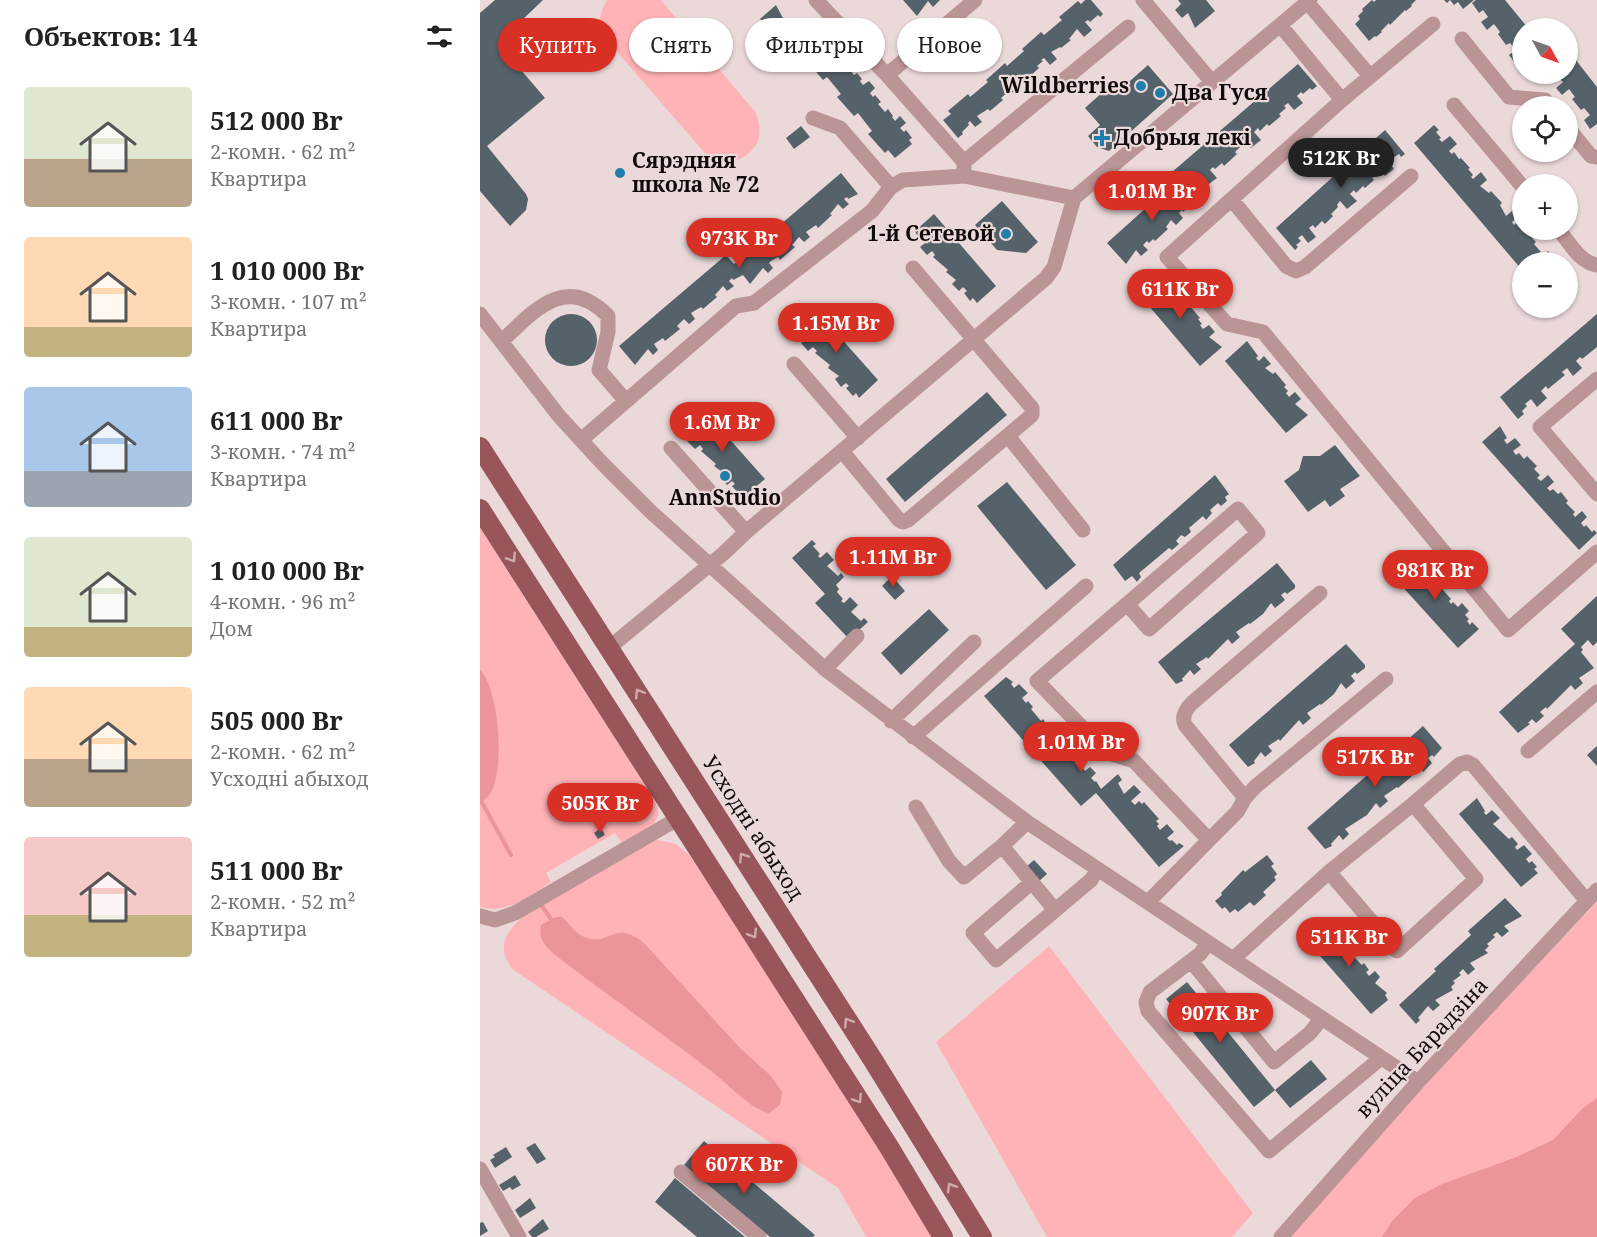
<!DOCTYPE html>
<html lang="ru">
<meta charset="utf-8">
<style>
:root{--surface:#fff;--page:#f6f6f6;--text:#222;--muted:#767676;--accent:#d93025}
body{margin:0;font-family:"Noto Serif",serif;background:var(--page);color:var(--text);height:100vh;display:flex;flex-direction:column;font-size:22px;white-space:nowrap}
*{box-sizing:border-box;margin:0}
p{font-size:20px;color:var(--muted)}
.icon{flex:none;width:33px;height:33px;fill:none;stroke:currentColor;stroke-width:2;stroke-linecap:round;stroke-linejoin:round}
.map{position:relative;flex:1;overflow:hidden}
.drawer{display:flex;flex-direction:column;background:var(--surface);width:480px}
.drawer>*{flex:none}
.hud{position:absolute;left:18px;top:18px;width:570px;height:54px;display:flex;gap:12px}
.needle{width:39px;rotate:130deg}
.controls{position:absolute;left:1032px;top:18px;display:grid;gap:12px}
.controls a{display:grid;place-items:center;width:66px;height:66px;border-radius:50%;background:var(--surface);box-shadow:0 2px 4px #0004;font-size:30px}
.price{position:absolute;translate:-50% -51px;padding:0 14px;border-radius:21px;background:var(--accent);color:#fff;font-size:20px;line-height:39px;filter:drop-shadow(0 2px 3px #0008)}
.price::after{content:'';position:absolute;left:50%;top:36px;width:18px;height:14px;margin-left:-9px;background:inherit;clip-path:polygon(0 0,100% 0,50% 100%)}
.price.on{background:#222;color:#fff}
ul{padding:0;list-style:none}
li{display:flex;align-items:center;gap:18px;height:150px;padding:0 24px}
li span{display:grid;place-items:center;flex:none;width:168px;height:120px;border-radius:6px;color:#555}
li>.icon{margin-inline-start:auto}
span .icon{width:72px;height:72px;fill:#fffc;stroke-width:1}
li b{font-size:26px}
h2{display:flex;justify-content:space-between;align-items:center;height:72px;padding:0 24px;font-size:26px}
.chip{padding:0 21px;border-radius:27px;background:var(--surface);box-shadow:0 2px 4px #0004;font-size:21px;line-height:54px}
.chip.on{background:var(--accent);color:#fff}
main{display:flex;flex:1;min-height:0}
.map>svg:first-child{display:block}
</style>
<main>
<section class="drawer">
<h2>Объектов: 14<svg class="icon" aria-label="filters" viewBox="0 0 24 24"><path d="M4 7h16M4 17h16"/><circle cx="9" cy="7" r="2"/><circle cx="15" cy="17" r="2"/></svg></h2>
<ul>
<li><span style="background:linear-gradient(#dfe7d0 60%,#b9a48a 0)"><svg class="icon" aria-label="home" viewBox="0 0 24 24"><path d="M3 11l9-7 9 7M6 9v11h12V9"/></svg></span><div><b>512 000 Br</b><p>2-комн. · 62 m²</p><p>Квартира</p></div></li>
<li><span style="background:linear-gradient(#ffd9b3 75%,#c2b280 0)"><svg class="icon" aria-label="home" viewBox="0 0 24 24"><path d="M3 11l9-7 9 7M6 9v11h12V9"/></svg></span><div><b>1 010 000 Br</b><p>3-комн. · 107 m²</p><p>Квартира</p></div></li>
<li><span style="background:linear-gradient(#a9c7e8 70%,#9aa5b1 0)"><svg class="icon" aria-label="home" viewBox="0 0 24 24"><path d="M3 11l9-7 9 7M6 9v11h12V9"/></svg></span><div><b>611 000 Br</b><p>3-комн. · 74 m²</p><p>Квартира</p></div></li>
<li><span style="background:linear-gradient(#dfe7d0 75%,#c2b280 0)"><svg class="icon" aria-label="home" viewBox="0 0 24 24"><path d="M3 11l9-7 9 7M6 9v11h12V9"/></svg></span><div><b>1 010 000 Br</b><p>4-комн. · 96 m²</p><p>Дом</p></div></li>
<li><span style="background:linear-gradient(#ffd9b3 60%,#b9a48a 0)"><svg class="icon" aria-label="home" viewBox="0 0 24 24"><path d="M3 11l9-7 9 7M6 9v11h12V9"/></svg></span><div><b>505 000 Br</b><p>2-комн. · 62 m²</p><p>Усходні абыход</p></div></li>
<li><span style="background:linear-gradient(#f6c9c9 65%,#c2b280 0)"><svg class="icon" aria-label="home" viewBox="0 0 24 24"><path d="M3 11l9-7 9 7M6 9v11h12V9"/></svg></span><div><b>511 000 Br</b><p>2-комн. · 52 m²</p><p>Квартира</p></div></li>
</ul>
</section>
<div class="map">
<svg width="1117" height="1237" viewBox="0 0 1117 1237">
<rect width="100%" height="100%" fill="#ebd9da"/>
<!-- green -->
<path fill="#ffb3b7" d="M127 0H181L276 113C278 120 281 129 279 137 276 153 253 167 237 163 234 162 232 159 229 158L126 39C116 25 119 15 127 0Z
M0 528 175 801 179 813 174 824 142 843 135 833 66 873 71 882C49 896 27 915 0 907Z
M179 840 196 844 209 855 327 1031 454 1237H386L358 1188 32 969C16 947 25 932 44 916L172 841Z
M1117 902V1237H809L964 1063Z
M569 946 773 1213 752 1237H567L456 1042Z"/>
<!-- water -->
<path fill="#eb9499" d="M0 670C19 689 23 761 14 785 12 793 6 799 0 804Z
M76 917H82C90 924 96 935 107 938 130 946 134 919 164 943L260 1048 291 1076 302 1092 300 1105 289 1113C270 1109 247 1083 230 1070 179 1031 126 994 75 955 65 946 58 939 61 925Z
M1117 1098V1237H902L913 1220 935 1198 962 1184 1034 1158 1073 1140 1103 1108Z"/>
<g fill="none" stroke-linecap="round" stroke-linejoin="round">
<!-- stream -->
<path stroke="#eb9499" stroke-width="4" d="M0 799 31 855
M60 903 73 922"/>
</g>
<!-- building -->
<path fill="#556269" d="M15 0H63L18 43 65 98 7 146 46 194 48 199 46 210 30 226 0 191V13Z
M423 0H460L453 7 448 1 437 16Z
M605 0H611L623 14 620 17 618 15 610 22 608 20 605 22 612 30 604 37 597 29 589 39 591 40 581 48 580 47 571 52 577 59 570 65 564 58 561 60 563 61 557 66 559 68 547 79 545 77 535 83 541 89 534 94 529 88 527 90 528 92 521 98 523 100 510 111 508 109 497 116 502 122 495 127 490 121 488 123 489 125 482 132 483 134 478 138 463 120 471 114 468 111 488 94 490 97 508 82 506 80 525 63 527 66 544 51 542 49 561 32 564 35 582 20 579 17 598 1 601 4Z
M698 0H726L735 11 715 28 708 13 702 18 695 10 701 4Z
M892 0 894 2 896 0H936L931 5 932 6 926 11 925 10 910 25 909 23 901 31 902 32 896 37 895 36 889 41 875 24 880 19 878 16 883 11 882 9Z
M964 0H994L983 9 978 2 974 5 970 0 967 3Z
M996 0H1025L1048 28H1042V58L1036 64 1029 55 1036 50 1030 43 1026 45 1018 34 1020 32 1014 24 1007 30 1001 22 1008 17 1003 10 999 13 992 3Z
M296 5 305 22 310 18 316 25 311 29 322 39 324 37 328 42 312 56 304 47 302 49 285 29 287 27 280 19Z
M340 34 344 39 348 35 352 41 349 44 352 48 358 43 365 52 360 56 362 59 365 57 371 65 368 67 374 75 377 73 382 79 380 81 383 85 389 81 395 88 390 93 393 97 395 95 401 102 398 104 405 112 408 109 413 116 412 117 415 121 420 116 426 123 420 128 424 132 426 130 432 138 429 140 432 144 415 158 408 150 405 153 388 134 392 131 378 113 374 116 357 97 361 94 347 77 343 80 326 60 329 57 322 49Z
M1088 50 1117 87V124L1110 129 1104 120 1110 115 1104 108 1101 110 1092 99 1095 97 1089 89 1082 95 1076 88 1083 82 1077 76 1074 78 1070 74H1088Z
M818 64 837 86 832 90 830 88 823 94 821 92 817 96 823 103 814 110 808 103 804 106 806 108 799 114 801 116 789 126 787 124 780 131 778 128 774 132 781 140 771 148 764 140 760 143 762 145 755 152 757 154 744 166 742 163 735 169 733 167 730 170 737 178 729 184 722 177 719 180 721 183 714 189 716 190 712 194 692 172Z
M668 65 693 94 629 151 617 147 608 136 620 125 605 108 635 81 642 88Z
M954 125 959 130 956 132 961 138 959 139 962 142 970 136 977 144 969 151 972 154 974 152 979 159 981 158 990 168 988 169 993 175 991 177 993 179 1001 172 1007 180 1000 186 1009 193 1011 191 1022 203 1020 205 1026 216 1033 210 1038 217 1032 222 1034 225 1036 223 1042 230H1045L1056 242 1054 244 1061 252 1059 253 1061 256 1068 251 1073 257 1067 262H1042V270L934 143Z
M321 126 330 137 314 149 306 138Z
M905 130 925 154 921 157 919 154 908 161 914 169 905 176 900 169 895 173 897 175 892 178 894 180 885 188 883 186 876 193 874 190 870 194 877 201 867 209 860 201 857 205 858 207 851 214 853 216 845 224 842 221 835 228 833 225 829 228 836 237 828 243 822 235 818 238 821 241 816 245 818 247 815 250 796 228Z
M361 173 378 194 368 199 367 197 364 199 369 204 363 209 358 204 350 214 352 215 338 228 336 225 326 232 330 237 324 242 319 237 312 245 315 247 300 260 298 257 291 261 289 263 293 268 288 273 283 268 270 284 263 275 253 280 252 278 249 281 254 286 247 291 243 286 235 295 237 297 223 309 221 307 211 313 215 319 209 324 204 319 197 326 200 329 185 341 183 338 174 344 178 350 173 355 168 349 155 365 139 346 246 255 254 264Z
M697 180 717 202 711 207 710 205 703 212 702 210 699 213 703 218 696 225 691 220 686 227 688 229 675 241 673 239 669 243 667 241 663 245 668 250 661 256 656 250 646 264 627 243Z
M522 201 558 242 546 253 517 250 495 225Z
M454 214 516 286 497 303 493 298 490 301 484 293 487 291 483 287 479 291 472 284 476 280 466 272 468 270 453 257 455 255 452 251 447 255 440 247 445 243 442 239 440 241 435 231Z
M681 274 692 289 690 290 693 293 698 289 705 296 699 301 707 307 709 305 720 318 718 319 722 324 720 325 723 329 729 325 735 332 729 337 742 347 720 366 658 293Z
M335 309 398 380 379 398 376 393 373 396 366 388 369 386 366 383 361 387 355 379 359 376 348 368 350 365 335 353 337 351 333 347 328 351 321 343 326 339 323 335 321 337 316 327Z
M1117 314V347L1102 359 1100 357 1096 361 1102 368 1093 376 1087 368 1082 372 1085 375 1068 389 1066 386 1061 391 1067 398 1057 407 1051 399 1045 404 1047 406 1042 411 1044 414 1038 419 1020 397Z
M65 340a26 26 0 1 1 52 0a26 26 0 1 1-52 0Z
M767 341 778 356 776 358 779 361 784 356 791 364 785 368 793 374 795 372 806 385 804 387 808 391 806 393 809 397 815 392 821 399 815 404 828 415 806 433 745 361Z
M507 392 527 415 425 502 406 479Z
M221 407 285 479 265 496 262 491 259 494 252 486 255 484 252 481 247 485 241 477 245 474 234 466 236 464 221 451 223 449 220 445 215 449 207 441 212 437 203 430 205 428 202 425Z
M1020 426 1027 438 1024 440 1027 444 1035 438 1041 445 1033 451 1036 455 1039 453 1044 459 1047 456 1057 466 1054 469 1060 475 1057 478 1061 481 1068 475 1074 482 1067 488 1070 491 1073 489 1078 494 1081 492 1088 501 1086 503 1095 512 1093 514 1095 517 1102 511 1107 517 1101 523 1104 527 1106 525 1112 532 1114 530 1117 533 1099 550 1002 442Z
M855 445 880 476 860 489 865 496 850 507 845 500 828 512 804 481 819 470 823 456H840Z
M735 475 749 494 745 497 747 501 741 506 738 503 730 510 732 513 726 520 723 516 709 528 711 532 705 537 701 535 696 541 699 544 692 550 689 548 659 573 661 577 657 582 652 576 645 581 633 565Z
M527 482 596 565 566 590 497 506Z
M332 540 336 544 333 546 340 554 338 556 340 558 347 552 354 560 347 566 358 576 361 573 364 577 356 585 359 589 357 592 363 599 361 601 364 603 370 597 378 605 371 612 381 621 384 618 388 622 369 639 335 603 345 594 312 558Z
M930 555 936 562 934 565 936 568 939 565 943 569 949 564 956 572 951 577 954 580 951 582 954 586 957 583 971 599 969 601 971 604 973 602 978 607 982 603 989 611 985 615 989 619 987 621 990 625 992 622 999 629 978 648 910 573Z
M797 563 815 585V588L807 594 805 592 801 595 805 600 795 608 791 603 783 614 770 624 769 623 756 632 760 637 752 644 748 639 728 659 727 657 716 664 721 669 714 675 710 670 702 679 703 681 696 684 678 662Z
M412 576 425 591 415 600 402 586Z
M1117 596V642L1113 646 1108 640 1101 647 1103 650 1101 652 1114 668 1099 678 1103 683 1095 690 1091 685 1067 709 1066 707 1060 712 1064 716 1056 723 1052 719 1048 723 1050 724 1038 733 1019 712 1095 644 1081 629Z
M449 609 469 630 421 675 401 653Z
M866 644 885 665V668L877 674 875 672 871 676 875 681 866 689 861 683 854 694 841 705 840 704 827 713 831 718 823 725 819 720 800 741 799 739 788 746 792 751 785 757 781 752 774 761 775 763 768 767 749 745Z
M526 677 533 682 531 684 534 688 539 684 548 693 542 698 546 703 548 701 553 707 551 709 561 721 563 719 572 733 577 728 584 736 579 740 589 750 588 752 596 761 598 760 605 771 610 767 616 773 611 778 615 782 616 781 621 789 638 774 642 780 638 783 644 794 654 785 661 792 651 801 655 805 659 801 662 804 664 802 679 819 676 821 679 824 677 826 680 830 687 824 694 832 687 838 690 841 692 840 697 845 699 843 704 846 679 867 616 793 601 806 504 696Z
M943 726 962 748 954 757 952 755 948 758 952 763 943 772 938 766 931 777 918 788 917 787 904 796 908 801 900 808 896 803 887 815 865 829 869 834 863 840 859 835 851 844 852 846 845 849 827 828Z
M1117 746V766L1107 755Z
M997 798 1005 811 1004 813 1006 815 1012 810 1020 818 1013 824 1029 839 1032 837 1038 844 1035 847 1037 850 1044 845 1052 854 1046 859 1049 863 1052 861 1057 867 1054 869 1058 873 1041 887 979 814Z
M121 828 125 835 118 839 114 833Z
M787 855 794 864 791 866 797 874 794 877 796 880 783 892 786 895 774 906 770 902 758 912 755 909 750 913 745 907 742 909 735 901 742 895 741 893 763 870 765 872Z
M554 860 567 874 558 882 546 867Z
M1025 898 1042 916 1024 926 1029 931 1022 937 1017 932 1013 935 1015 937 1007 944 1009 946 1005 950 1008 953 990 963 995 969 988 975 983 969 979 973 981 975 973 981 975 983 971 987 973 990 955 1000 960 1005 953 1011 948 1006 938 1018 940 1020 936 1024 919 1005 956 971 954 969 991 935 988 931Z
M849 922 854 927 852 929 857 934 855 936 858 939 863 935 870 942 864 947 882 965 884 963 889 970 886 972 889 976 895 971 900 977 895 983 907 993 905 995 908 1000 891 1014 827 941Z
M707 982 795 1090 774 1107 686 999Z
M831 1060 847 1079 810 1108 795 1090Z
M224 1141 335 1235 333 1237H290L204 1165Z
M55 1143 66 1159 57 1164 46 1148Z
M26 1147 32 1157 15 1168 10 1160 15 1157 13 1155Z
M35 1175 41 1185 32 1190 30 1187 23 1191 19 1185Z
M195 1178 265 1237H217L175 1202Z
M50 1198 56 1208 40 1218 35 1210Z
M63 1219 69 1229 56 1237H52L48 1232Z
M3 1222 8 1231 0 1236V1223Z"/>
<g fill="none" stroke-linecap="round" stroke-linejoin="round">
<!-- minor -->
<path stroke="#bb9495" stroke-width="15" d="M336 0 407 75 484 162V176L594 198
M663 0 732 82
M827 2 890 76
M800 25 862 100 687 257 747 324 783 332 1028 630 1117 552
M982 39 1029 97 1065 100 1070 106
M407 75 495 0
M862 100 953 24
M974 105 1042 186
M333 118 360 128 411 187
M1088 128 1111 156 1117 157
M484 162 648 27
M752 200 806 266 816 271 825 267 931 176
M1079 230C1089 242 1100 263 1117 265
M0 314 79 416 122 463 170 511 345 669 547 822 938 1082
M22 341C55 310 86 273 128 316V332L119 370 146 401
M314 364 378 438
M1117 379 1060 427 1117 494
M528 436 603 530
M101 440 256 306 274 303 392 211 411 187 423 180 484 176
M191 448 266 532
M362 451 419 520 423 522 428 520 552 415V408L433 268
M647 604 669 629 778 533 758 509 557 681 626 752 654 761 729 840 668 902
M130 647 244 553 266 532 566 278 574 267 594 198 830 0
M345 669 377 636
M411 721 494 642
M433 737 606 586
M1048 751 1117 692
M765 798 705 725C701 716 706 709 712 703L840 593
M933 804 980 764 987 762 993 765 1107 901
M436 807 469 861 484 877 522 846 547 822
M729 840 757 812 765 798 775 787 906 679
M522 846 575 910
M552 882 493 933 516 960 611 880 617 870
M0 916 15 920 35 913 199 818
M728 943 720 954 670 992 666 1002 668 1011 789 1151 901 1058
M753 959 849 872 933 804 996 879 917 951 849 872
M711 961 794 1062 830 1033 842 1018
M0 1169 39 1237
M201 1172 279 1237
M801 1237 938 1082 1117 890"/>
<!-- major -->
<path stroke="#98555a" stroke-width="20" d="M0 447 393 1060 502 1237
M0 509 409 1147 463 1237"/>
</g>
<!-- one-way arrows -->
<defs><path id="oneway-chevron" d="M-2-3.5L2.5 0L-2 3.5" fill="none" stroke-width="1.6" stroke-linecap="round" stroke-linejoin="round" transform="scale(1.5)"/></defs>
<g stroke="#ceabad">
<use href="#oneway-chevron" transform="translate(32 558) rotate(57)"/>
<use href="#oneway-chevron" transform="translate(159 693) rotate(-122)"/>
<use href="#oneway-chevron" transform="translate(263 857) rotate(-123)"/>
<use href="#oneway-chevron" transform="translate(273 934) rotate(58)"/>
<use href="#oneway-chevron" transform="translate(368 1022) rotate(-122)"/>
<use href="#oneway-chevron" transform="translate(378 1099) rotate(57)"/>
<use href="#oneway-chevron" transform="translate(471 1187) rotate(-121)"/>
</g>
<!-- markers -->
<g fill="#1f7eaa" stroke="#ebd9da" stroke-width="2">
<circle cx="661" cy="86" r="6"/>
<circle cx="680" cy="93" r="6"/>
<path d="M619 129h6v6h6v6h-6v6h-6v-6h-6v-6h6z"/>
<circle cx="140" cy="173" r="6"/>
<circle cx="526" cy="234" r="6"/>
<circle cx="245" cy="476" r="6"/>
</g>
<g text-anchor="middle" stroke-width="4.5" stroke-linejoin="round" paint-order="stroke">
<!-- poi labels -->
<g font-size="21" font-weight="bold" fill="#100a0b" stroke="#ebd9da" text-anchor="start">
<text x="649" y="93" text-anchor="end">Wildberries</text>
<text x="692" y="100">Два Гуся</text>
<text x="634" y="145">Добрыя лекі</text>
<text x="152" y="168">Сярэдняя<tspan x="152" dy="24">школа № 72</tspan></text>
<text x="514" y="241" text-anchor="end">1-й Сетевой</text>
<text x="245" y="505" text-anchor="middle">AnnStudio</text>
</g>
<!-- street labels -->
<g font-size="21" fill="#100a0b" stroke="#ebd9da">
<text transform="translate(273 828) rotate(57)" y="7">Усходні абыход</text>
<text transform="translate(942 1048) rotate(-47)" y="7">вуліца Барадзіна</text>
</g>
</g>
</svg>
<div class="controls">
<a><svg class="needle" viewBox="-14 -14 28 28"><path d="M0-13l5 13h-10z" fill="#e53935"/><path d="M0 13l5-13h-10z" fill="#767676"/></svg></a>
<a><svg class="icon" aria-label="locate" viewBox="0 0 24 24"><circle cx="12" cy="12" r="6"/><path d="M12 2v4M12 18v4M2 12h4M18 12h4"/></svg></a>
<a>+</a>
<a>−</a>
</div>
<b class="price on" style="left:861px;top:189px">512K Br</b>
<b class="price" style="left:672px;top:222px">1.01M Br</b>
<b class="price" style="left:259px;top:269px">973K Br</b>
<b class="price" style="left:700px;top:320px">611K Br</b>
<b class="price" style="left:356px;top:354px">1.15M Br</b>
<b class="price" style="left:242px;top:453px">1.6M Br</b>
<b class="price" style="left:413px;top:588px">1.11M Br</b>
<b class="price" style="left:955px;top:601px">981K Br</b>
<b class="price" style="left:601px;top:773px">1.01M Br</b>
<b class="price" style="left:895px;top:788px">517K Br</b>
<b class="price" style="left:120px;top:834px">505K Br</b>
<b class="price" style="left:869px;top:968px">511K Br</b>
<b class="price" style="left:740px;top:1044px">907K Br</b>
<b class="price" style="left:264px;top:1195px">607K Br</b>
<div class="hud">
<a class="chip on">Купить</a>
<a class="chip">Снять</a>
<a class="chip">Фильтры</a>
<a class="chip">Новое</a>
</div>
</div>
</main>
